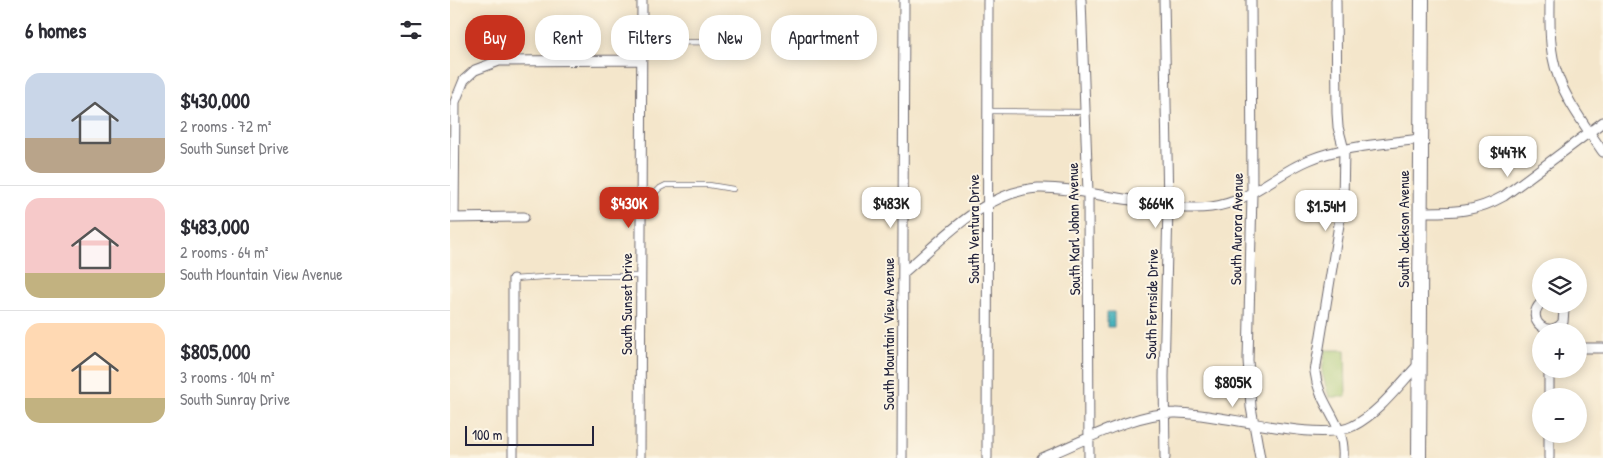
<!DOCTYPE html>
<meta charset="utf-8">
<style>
:root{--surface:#fff;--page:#f2f2f3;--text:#2b2b33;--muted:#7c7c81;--line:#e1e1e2;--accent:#c8321e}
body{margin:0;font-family:"Patrick Hand",sans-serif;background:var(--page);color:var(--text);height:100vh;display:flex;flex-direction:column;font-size:19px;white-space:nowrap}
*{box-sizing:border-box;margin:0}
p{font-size:16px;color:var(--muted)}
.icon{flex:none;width:28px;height:28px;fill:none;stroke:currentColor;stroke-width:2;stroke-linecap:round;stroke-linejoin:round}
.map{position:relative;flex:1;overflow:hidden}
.panel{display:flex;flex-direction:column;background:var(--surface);width:450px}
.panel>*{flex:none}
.top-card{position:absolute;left:15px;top:15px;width:475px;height:45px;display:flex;gap:10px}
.buttons{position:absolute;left:1082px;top:258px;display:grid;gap:10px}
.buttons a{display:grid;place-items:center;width:55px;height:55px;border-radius:50%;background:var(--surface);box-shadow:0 2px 12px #0003;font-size:25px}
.scale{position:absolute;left:15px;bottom:12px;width:129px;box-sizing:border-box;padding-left:5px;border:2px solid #22223b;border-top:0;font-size:14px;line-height:18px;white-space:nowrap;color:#22223b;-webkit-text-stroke:4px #fcf5e5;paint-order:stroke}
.price{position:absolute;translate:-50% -42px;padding:0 11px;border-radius:10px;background:#fff;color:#222;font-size:16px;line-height:32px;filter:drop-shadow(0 1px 2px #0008)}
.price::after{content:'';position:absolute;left:50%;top:30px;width:15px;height:11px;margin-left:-8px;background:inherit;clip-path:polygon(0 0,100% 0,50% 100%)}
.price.selected{background:var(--accent);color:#fff}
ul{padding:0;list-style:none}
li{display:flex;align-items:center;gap:15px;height:125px;padding:0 25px}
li+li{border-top:1px solid var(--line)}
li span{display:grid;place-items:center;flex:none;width:140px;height:100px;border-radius:15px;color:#555}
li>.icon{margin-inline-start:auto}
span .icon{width:60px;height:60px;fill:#fffc;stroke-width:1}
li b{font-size:21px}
h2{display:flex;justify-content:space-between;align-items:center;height:60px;padding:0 25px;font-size:21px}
.tag{padding:0 18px;border-radius:20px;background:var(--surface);box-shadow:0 2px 12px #0003;font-size:18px;line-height:45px}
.tag.selected{background:var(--accent);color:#fff}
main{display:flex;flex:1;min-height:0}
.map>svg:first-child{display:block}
</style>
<main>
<section class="panel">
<h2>6 homes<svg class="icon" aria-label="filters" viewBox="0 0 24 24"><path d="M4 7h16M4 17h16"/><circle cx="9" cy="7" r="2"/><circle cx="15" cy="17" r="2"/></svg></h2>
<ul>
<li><span style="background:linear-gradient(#c9d6e8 65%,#b9a48a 0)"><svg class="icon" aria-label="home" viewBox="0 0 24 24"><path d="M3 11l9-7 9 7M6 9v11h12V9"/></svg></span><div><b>$430,000</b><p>2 rooms · 72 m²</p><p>South Sunset Drive</p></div></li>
<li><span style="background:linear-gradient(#f6c9c9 75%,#c2b280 0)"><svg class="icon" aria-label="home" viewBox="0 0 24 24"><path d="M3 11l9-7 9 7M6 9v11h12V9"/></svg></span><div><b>$483,000</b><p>2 rooms · 64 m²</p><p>South Mountain View Avenue</p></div></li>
<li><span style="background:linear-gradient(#ffd9b3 75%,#c2b280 0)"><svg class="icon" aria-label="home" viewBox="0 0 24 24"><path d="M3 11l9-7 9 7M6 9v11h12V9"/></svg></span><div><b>$805,000</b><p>3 rooms · 104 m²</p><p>South Sunray Drive</p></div></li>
</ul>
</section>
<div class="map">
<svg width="1153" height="458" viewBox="0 0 1153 458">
<rect width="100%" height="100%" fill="#fcf5e5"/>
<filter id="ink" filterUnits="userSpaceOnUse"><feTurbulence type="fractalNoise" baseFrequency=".02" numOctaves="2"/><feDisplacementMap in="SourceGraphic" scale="10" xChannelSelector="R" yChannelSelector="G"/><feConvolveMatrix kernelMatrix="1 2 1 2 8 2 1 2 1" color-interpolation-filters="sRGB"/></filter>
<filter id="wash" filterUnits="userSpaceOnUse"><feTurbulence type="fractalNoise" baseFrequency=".0096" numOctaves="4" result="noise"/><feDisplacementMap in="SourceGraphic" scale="20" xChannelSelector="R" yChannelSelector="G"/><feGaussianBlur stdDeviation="1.12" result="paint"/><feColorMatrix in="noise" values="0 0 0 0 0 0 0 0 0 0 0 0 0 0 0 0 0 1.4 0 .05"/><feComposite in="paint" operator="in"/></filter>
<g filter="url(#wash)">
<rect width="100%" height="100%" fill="#f4e6cb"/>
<!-- green -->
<path fill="#a4c670" stroke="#637456" d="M875 350H895L896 397H879L872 373Z"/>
<!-- water -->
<path fill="#3fafb9" stroke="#30687a" d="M657 312H664V327H657Z"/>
</g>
<g filter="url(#ink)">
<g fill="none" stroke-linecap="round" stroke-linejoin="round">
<!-- lane casing -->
<g stroke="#6c676d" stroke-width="6">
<path id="lane" d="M192 43 257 42 286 46
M538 111 635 112
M191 194 203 195 210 188 216 185H259L283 189
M63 279 109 276H191"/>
</g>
<!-- street casing -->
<g stroke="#6c676d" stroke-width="11">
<path id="street" d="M631 0 638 193 639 458
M714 0 718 206 714 377 715 458
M801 0 802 193 798 360 801 407 810 458
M886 0 887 113 888 127 894 150 893 200 865 372C869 407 896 423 893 458
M1100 0C1100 19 1099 39 1103 58 1109 92 1134 124 1153 152
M970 212C1003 212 1024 213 1054 196L1153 122
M0 218 74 217
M4 218 5 102 14 80 25 70 49 61 192 60
M453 273C492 240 533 192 588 188 616 187 646 195 674 199 702 203 732 211 761 207 798 203 825 174 859 160 893 146 934 144 970 139
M1091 303C1074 319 1099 341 1113 322L1114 310 1109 304
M1129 348H1153
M1099 396V369
M63 458V279
M190 458 192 0
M452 458 454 0
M537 458 538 0
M592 458C632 442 683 413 725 413 767 412 870 444 903 426 929 413 949 385 969 364
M1099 458V434"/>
</g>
<!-- primary casing -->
<g stroke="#6c676d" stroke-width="16">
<path id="primary" d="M969 458 972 0"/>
</g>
<!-- lane -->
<use href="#lane" stroke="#fff" stroke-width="4.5"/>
<!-- street -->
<use href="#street" stroke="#fff" stroke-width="9"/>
<!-- primary -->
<use href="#primary" stroke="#fff" stroke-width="14"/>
</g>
</g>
<g text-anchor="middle" stroke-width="4" stroke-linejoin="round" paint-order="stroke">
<!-- street labels -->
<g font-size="15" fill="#22223b" stroke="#fcf5e5">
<text transform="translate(524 229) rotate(-90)" y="5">South Ventura Drive</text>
<text transform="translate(624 229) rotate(-91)" y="5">South Karl Johan Avenue</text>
<text transform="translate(787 229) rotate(-89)" y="5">South Aurora Avenue</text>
<text transform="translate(954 229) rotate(-90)" y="5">South Jackson Avenue</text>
<text transform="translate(177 304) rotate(-90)" y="5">South Sunset Drive</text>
<text transform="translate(702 304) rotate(-89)" y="5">South Fernside Drive</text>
<text transform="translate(439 334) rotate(-90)" y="5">South Mountain View Avenue</text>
</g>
</g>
</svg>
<div class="buttons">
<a><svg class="icon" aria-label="layers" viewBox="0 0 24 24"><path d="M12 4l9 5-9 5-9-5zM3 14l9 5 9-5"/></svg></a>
<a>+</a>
<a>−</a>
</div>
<div class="scale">100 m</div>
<b class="price" style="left:1058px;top:178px">$447K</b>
<b class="price selected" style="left:179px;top:229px">$430K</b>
<b class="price" style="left:441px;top:229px">$483K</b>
<b class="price" style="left:706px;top:229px">$664K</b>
<b class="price" style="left:876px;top:232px">$1.54M</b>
<b class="price" style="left:783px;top:408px">$805K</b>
<div class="top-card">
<a class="tag selected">Buy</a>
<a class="tag">Rent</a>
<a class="tag">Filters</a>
<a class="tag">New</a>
<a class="tag">Apartment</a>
</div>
</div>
</main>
